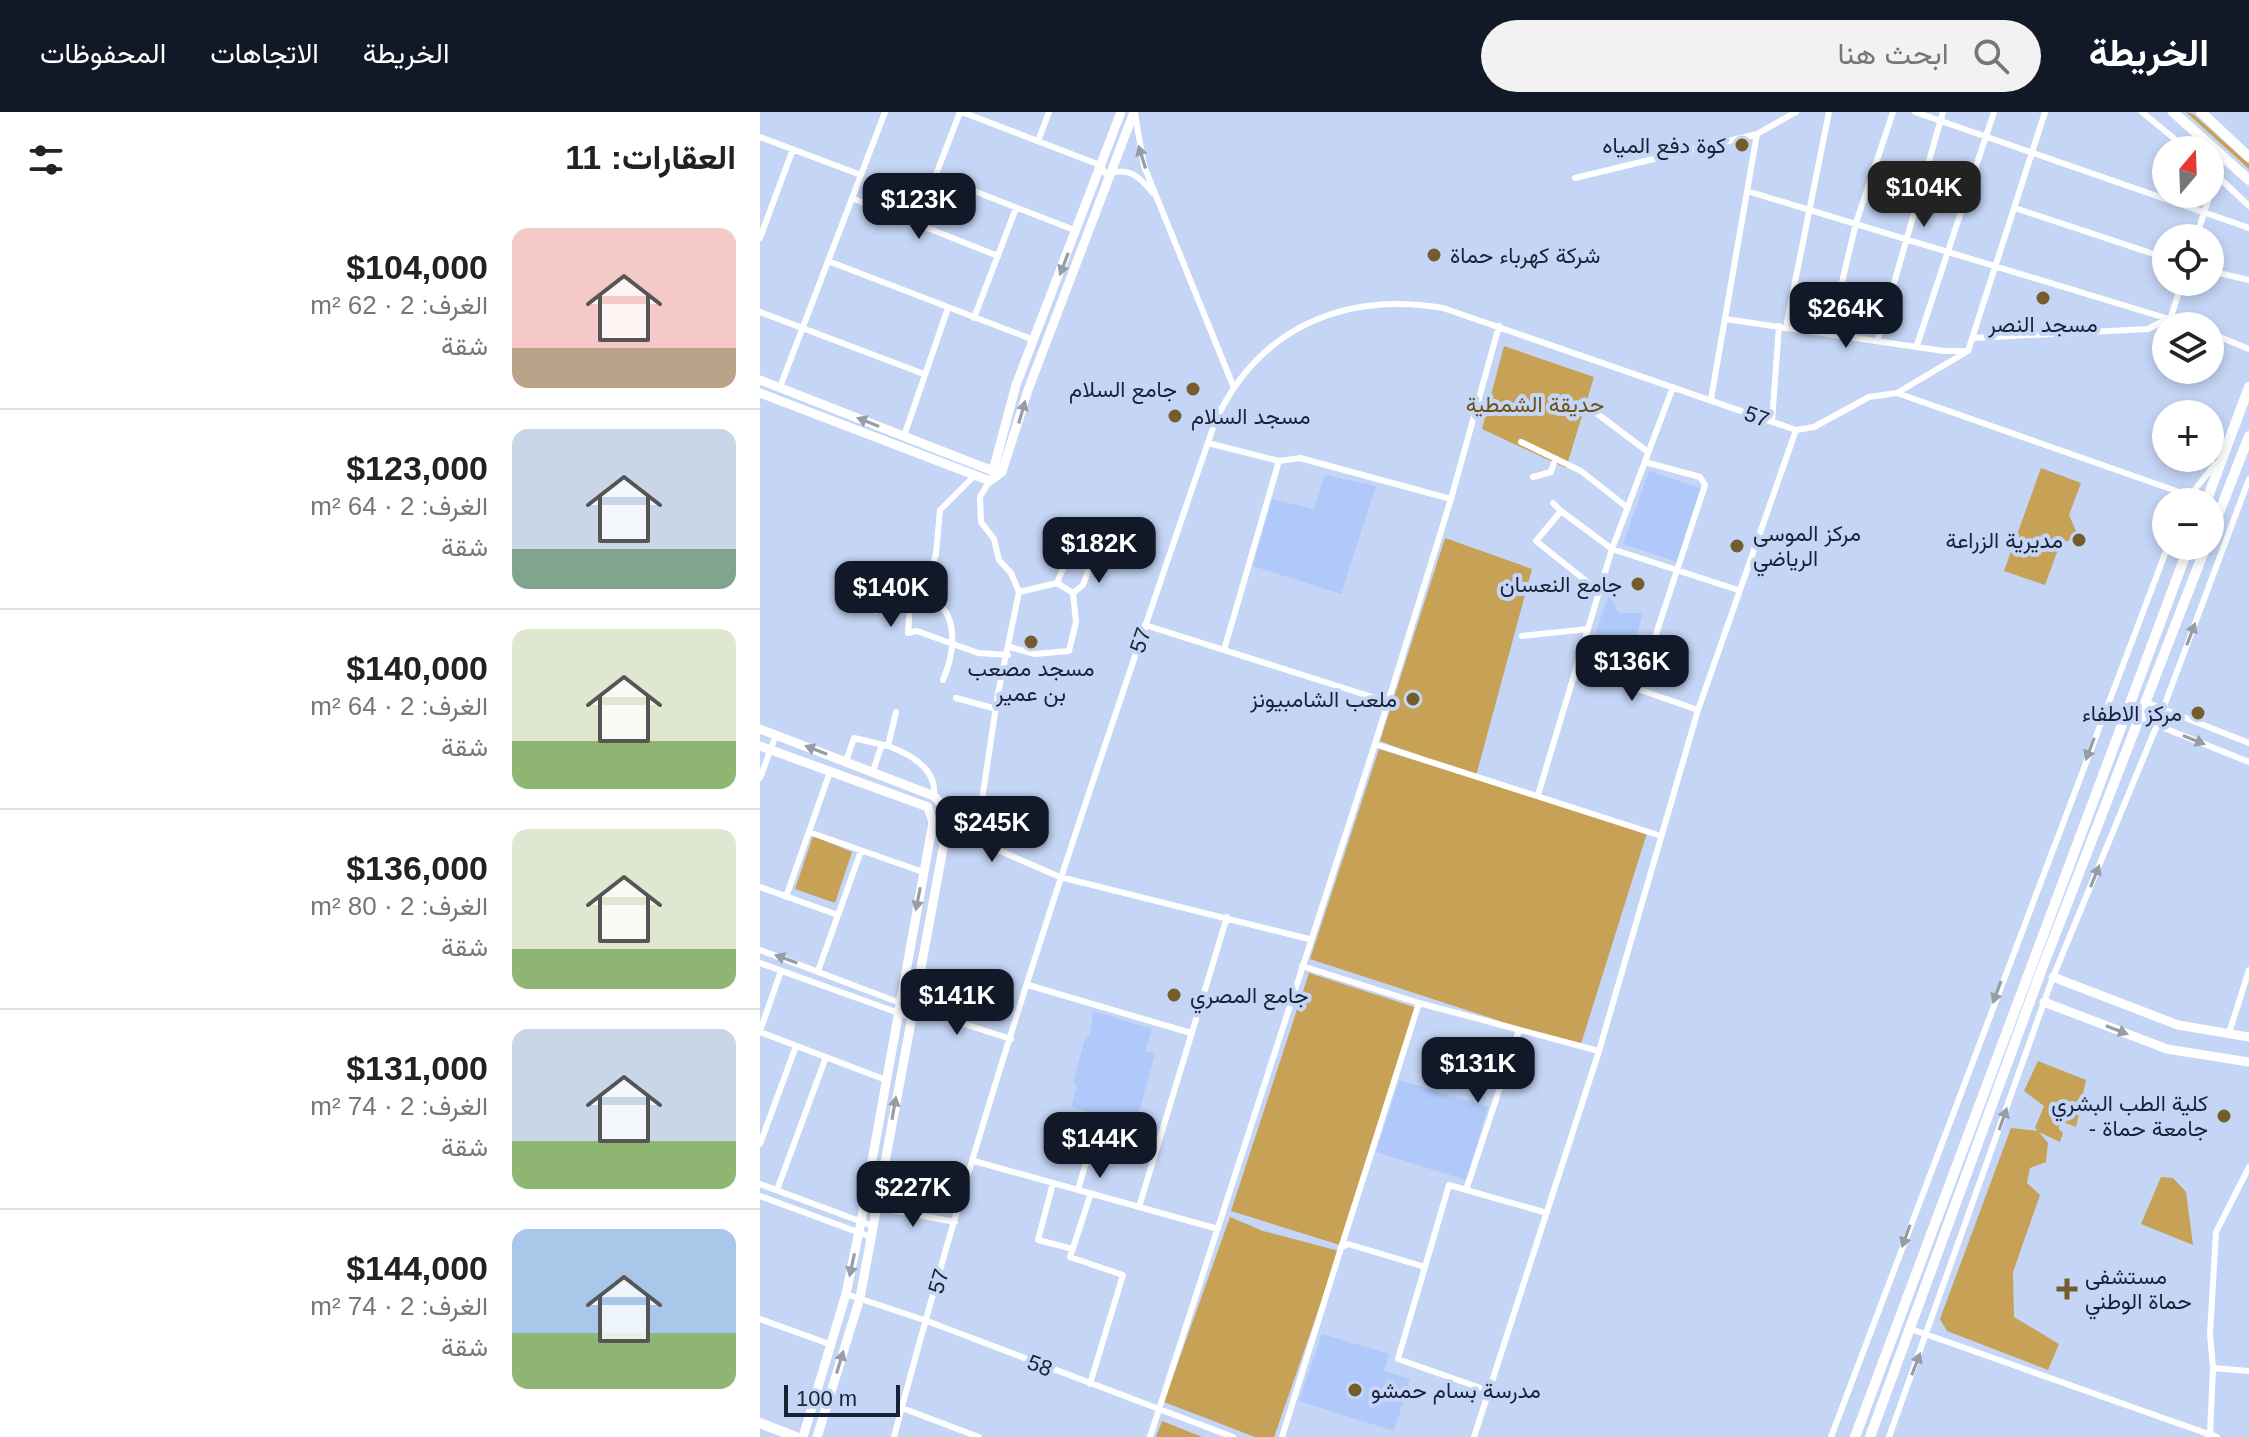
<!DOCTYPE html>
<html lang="ar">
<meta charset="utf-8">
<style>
:root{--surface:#fff;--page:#f2f2f2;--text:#222;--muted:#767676;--line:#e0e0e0;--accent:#111827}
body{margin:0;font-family:Helvetica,Vazirmatn,sans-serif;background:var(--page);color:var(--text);direction:rtl;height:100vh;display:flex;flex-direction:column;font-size:30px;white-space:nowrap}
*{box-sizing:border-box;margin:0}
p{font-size:26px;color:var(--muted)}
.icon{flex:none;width:44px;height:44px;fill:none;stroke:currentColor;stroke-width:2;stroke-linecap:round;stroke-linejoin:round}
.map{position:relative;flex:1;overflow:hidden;direction:ltr}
.details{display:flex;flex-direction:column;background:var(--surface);width:760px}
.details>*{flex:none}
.needle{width:52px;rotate:19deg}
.fabs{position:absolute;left:1392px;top:24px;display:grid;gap:16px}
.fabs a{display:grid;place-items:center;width:72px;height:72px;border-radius:50%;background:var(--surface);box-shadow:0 4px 12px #0003;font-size:40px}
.scale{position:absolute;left:24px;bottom:20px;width:116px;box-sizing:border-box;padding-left:8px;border:4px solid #182236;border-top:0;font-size:22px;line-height:28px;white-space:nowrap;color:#182236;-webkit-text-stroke:6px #c4d5f5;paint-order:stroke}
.price{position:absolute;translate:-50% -68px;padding:0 18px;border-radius:16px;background:var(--accent);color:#fff;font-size:26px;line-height:52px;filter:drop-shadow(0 2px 4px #0008)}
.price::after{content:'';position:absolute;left:50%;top:48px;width:24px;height:18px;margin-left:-12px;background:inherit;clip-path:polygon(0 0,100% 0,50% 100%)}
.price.on{background:#222;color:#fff}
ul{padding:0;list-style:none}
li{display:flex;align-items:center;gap:24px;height:200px;padding:0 24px}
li+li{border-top:2px solid var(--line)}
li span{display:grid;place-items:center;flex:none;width:224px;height:160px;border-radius:16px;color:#555}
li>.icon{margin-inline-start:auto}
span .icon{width:96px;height:96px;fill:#fffc;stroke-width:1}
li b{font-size:34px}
h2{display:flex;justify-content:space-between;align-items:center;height:96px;padding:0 24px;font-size:34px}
header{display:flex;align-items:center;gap:48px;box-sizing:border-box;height:112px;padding:0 40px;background:var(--accent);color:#fff}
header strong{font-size:38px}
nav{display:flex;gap:44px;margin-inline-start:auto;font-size:28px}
.search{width:560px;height:72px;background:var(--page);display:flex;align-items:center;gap:20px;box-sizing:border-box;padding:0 28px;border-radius:44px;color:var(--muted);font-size:30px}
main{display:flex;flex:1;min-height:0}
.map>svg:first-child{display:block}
</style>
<header>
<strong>الخريطة</strong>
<div class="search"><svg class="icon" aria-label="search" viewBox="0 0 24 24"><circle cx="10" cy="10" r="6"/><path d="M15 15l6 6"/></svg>ابحث هنا</div>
<nav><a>الخريطة</a><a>الاتجاهات</a><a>المحفوظات</a></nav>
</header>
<main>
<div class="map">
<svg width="1489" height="1325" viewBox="0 0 1489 1325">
<rect width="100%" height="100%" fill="#c4d5f5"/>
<!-- built -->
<path fill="#b0c9fa" d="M889 359 946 378 917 450 863 432Z
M565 363 616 374 581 482 493 454 512 387 554 397Z
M849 483 859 501H883L874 533 889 536 877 566 825 550Z
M333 899 392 917 385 939 395 942 375 1014 311 995 317 974 313 970 325 927 330 923Z
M639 968 728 995 706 1068 616 1040Z
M562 1222 629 1242 624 1259 650 1267 634 1319 539 1289Z"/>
<!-- green -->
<path fill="#c6a156" d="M1426 0 1433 2 1489 52V57Z
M744 234 834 265 806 356 722 317Z
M1281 356 1321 371 1309 403 1316 419 1314 426 1300 432 1285 473 1244 459Z
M685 426 772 457 716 664 620 629Z
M619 637 887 721 820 935 550 847Z
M53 724 92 740 75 791 35 777Z
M549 861 657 896 580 1133 471 1099Z
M1278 949 1326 968 1316 1015 1300 1009 1299 1017 1303 1021 1300 1030 1279 1020 1288 1031 1286 1050 1270 1056 1267 1071 1280 1083 1253 1160 1254 1205 1299 1232 1288 1258 1187 1219 1180 1207 1251 1016 1278 1019 1275 1016 1284 994 1264 979Z
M1401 1065 1413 1066 1426 1080 1433 1133 1381 1112Z
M470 1105 503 1119 579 1139 514 1325H495L404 1290Z
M402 1309 442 1325H396Z"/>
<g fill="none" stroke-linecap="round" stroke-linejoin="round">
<!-- street -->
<path stroke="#fff" stroke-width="6" d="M202 0 340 53 346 62C369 55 378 63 393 81
M1155 0 1489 116
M1382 0 1428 38
M375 2 384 54 474 276
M0 25 101 63
M278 29 289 0
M1450 57 1489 94
M175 64 317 119
M815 66 997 22 1036 0
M987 79 1432 214
M1450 82 1456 62
M92 86 238 144
M1255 96 1406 146
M157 112 200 0
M0 126 33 37
M1436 126 1450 82
M68 149 274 228
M1450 159 1489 168
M0 200 164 262
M214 206 256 96
M965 207 1184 239H1205
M1026 215 1069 0
M1070 221 1096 111 1133 0
M1450 221 1489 237
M1213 226 1388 217 1411 205 1422 170
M1118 227 1183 0
M1157 233 1234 0
M20 275 125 0
M1137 281 1428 383
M951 287 997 22
M835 300 888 340
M1012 309 1019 214
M144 324 188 196
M761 330 821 359 868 396
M448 331 519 349
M773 365 791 360 795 347
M1425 390 1455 352
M793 391 801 399 776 429 840 480
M801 399 852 437 978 478
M165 475 151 479 148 521 157 519 218 541 248 543
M259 480 297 471
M313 481 323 473 334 442
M116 499 125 477 151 479
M385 513 628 590
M762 524 828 517
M250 535 275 542 309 539 316 510 313 481 297 471 306 449
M464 538 519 349 540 346 691 387
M817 556 938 598
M183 568C195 540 200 500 169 485L165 475 176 442 180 398 215 363
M878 577 945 373 940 365 885 350
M196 586 236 597
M1385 590 1489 631
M136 600 128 634C150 642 177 656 174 684
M1379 606 1489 650
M615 632 901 724
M86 649 94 626 128 634
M113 659 121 635
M0 666 16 623
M778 683 852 437 913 275
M173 710 300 765 549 827
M49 720 163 760
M216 728 238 581 259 480 251 461 239 448 234 427 221 410 220 385 231 366
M0 775 78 803
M26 785 70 660
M0 838 151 895 251 927
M0 851 150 905
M542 854 659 891 839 939
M58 859 101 739
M268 873 431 921
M659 891 581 1136 588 1132 665 1155
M0 919 21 859
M0 920 126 968
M1469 921 1489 858
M0 1032 36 934
M214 1049 458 1117
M293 1071 278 1128 313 1137
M0 1072 113 1114
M17 1078 66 945
M318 1078 337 1011 399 1029
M706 1078 759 918
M0 1084 111 1125
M116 1095 195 1110
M379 1095 467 805
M86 1182 167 1209 473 1325
M0 1207 72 1233
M1151 1217 1457 1325
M1453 1256 1489 1259
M330 1272 363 1163 310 1145 331 1081
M729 1279 638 1247 689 1073 787 1101
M142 1296 219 1325
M1450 1322 1453 1256 1450 1222 1456 1120 1489 1055
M134 1325C224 982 340 645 455 310 498 216 584 179 683 196L1036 318 1054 315 1109 285 1137 281 1208 239 1285 0
M390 1325 615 632 691 387 739 214
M522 1325 581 1136
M714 1325 839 939 938 598 1036 318
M1071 1325 1408 434
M1129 1325 1293 865 1397 613 1489 367"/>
<!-- secondary -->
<path stroke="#fff" stroke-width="9" d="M0 268 233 359 256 273 361 0
M0 281 230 369 242 360 268 278 374 0
M0 617 174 684 184 695 187 715 100 1186 57 1325
M0 634 168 695 173 710 101 1110 86 1182 43 1325
M1293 865 1418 913 1489 925
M1284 890 1407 937 1489 950
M1449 1325 1450 1322"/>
<!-- primary -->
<path stroke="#fff" stroke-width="10" d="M1413 0 1489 68
M1441 0 1489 45
M1446 390 1489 275
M1450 424 1489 324
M0 1311 36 1325
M1095 1325 1429 434
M1110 1325 1283 854 1446 434"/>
</g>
<!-- one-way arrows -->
<defs><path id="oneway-solid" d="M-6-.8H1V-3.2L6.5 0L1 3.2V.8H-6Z" transform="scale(2)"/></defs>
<g fill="#979ca5">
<use href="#oneway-solid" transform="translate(382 45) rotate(-107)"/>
<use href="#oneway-solid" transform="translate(304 152) rotate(111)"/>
<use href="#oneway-solid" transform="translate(262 300) rotate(-74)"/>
<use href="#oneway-solid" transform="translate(108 310) rotate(-158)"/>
<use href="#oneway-solid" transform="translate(1431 522) rotate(-69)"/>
<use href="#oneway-solid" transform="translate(1434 628) rotate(22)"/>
<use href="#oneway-solid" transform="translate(1330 637) rotate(111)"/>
<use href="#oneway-solid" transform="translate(56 638) rotate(-159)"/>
<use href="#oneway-solid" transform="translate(1335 764) rotate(-68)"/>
<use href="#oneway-solid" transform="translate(158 787) rotate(101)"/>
<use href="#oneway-solid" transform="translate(26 847) rotate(-160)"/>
<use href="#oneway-solid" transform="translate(1237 880) rotate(110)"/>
<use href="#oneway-solid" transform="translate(1357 918) rotate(21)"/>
<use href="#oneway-solid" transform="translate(134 996) rotate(-80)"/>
<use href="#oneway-solid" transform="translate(1243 1007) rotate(-71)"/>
<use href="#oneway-solid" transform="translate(1146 1124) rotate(110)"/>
<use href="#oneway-solid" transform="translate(92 1153) rotate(102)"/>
<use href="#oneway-solid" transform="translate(80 1250) rotate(-73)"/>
<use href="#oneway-solid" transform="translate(1156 1252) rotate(-69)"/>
</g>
<!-- markers -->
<g fill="#745c2d" stroke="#c4d5f5" stroke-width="3">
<circle cx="982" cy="33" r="8"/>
<circle cx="674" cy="143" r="8"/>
<circle cx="1283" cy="186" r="8"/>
<circle cx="433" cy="277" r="8"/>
<circle cx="415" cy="304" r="8"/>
<circle cx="1319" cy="428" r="8"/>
<circle cx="977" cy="434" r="8"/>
<circle cx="878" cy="472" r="8"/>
<circle cx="271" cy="530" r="8"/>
<circle cx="653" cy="587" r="8"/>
<circle cx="1438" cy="601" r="8"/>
<circle cx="414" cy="883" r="8"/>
<circle cx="1464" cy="1004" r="8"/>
<path d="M1303 1165h8v8h8v8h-8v8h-8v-8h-8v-8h8z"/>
<circle cx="595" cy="1278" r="8"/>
</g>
<g text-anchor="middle" stroke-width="8" stroke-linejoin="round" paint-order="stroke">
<!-- poi labels -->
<g font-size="22" fill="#182236" stroke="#c4d5f5" text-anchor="end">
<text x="966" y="41">كوة دفع المياه</text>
<text x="690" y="151" text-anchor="start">شركة كهرباء حماة</text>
<text x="1283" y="220" text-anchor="middle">مسجد النصر</text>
<text x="417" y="285">جامع السلام</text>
<text x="431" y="312" text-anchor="start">مسجد السلام</text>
<text x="993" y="429" text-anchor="start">مركز الموسى<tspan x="993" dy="25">الرياضي</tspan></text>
<text x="1303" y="436">مديرية الزراعة</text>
<text x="862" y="480">جامع النعسان</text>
<text x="271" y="564" text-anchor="middle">مسجد مصعب<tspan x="271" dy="25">بن عمير</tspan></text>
<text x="637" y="595">ملعب الشامبيونز</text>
<text x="1422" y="609">مركز الاطفاء</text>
<text x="430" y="891" text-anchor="start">جامع المصري</text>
<text x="1448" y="999">كلية الطب البشري<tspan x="1448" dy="25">- جامعة حماة</tspan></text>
<text x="1325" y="1172" text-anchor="start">مستشفى<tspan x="1325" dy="25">حماة الوطني</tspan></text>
<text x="611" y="1286" text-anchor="start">مدرسة بسام حمشو</text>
</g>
<!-- park labels -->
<g font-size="22" fill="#6d5214" stroke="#c4d5f5">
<text x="775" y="300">حديقة الشمطية</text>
</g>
<!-- street labels -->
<g font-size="22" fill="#182236" stroke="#c4d5f5">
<text transform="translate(997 304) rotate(20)" y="8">57</text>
<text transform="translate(380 528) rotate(-71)" y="8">57</text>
<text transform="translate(178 1169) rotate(-74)" y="8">57</text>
<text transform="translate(280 1253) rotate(21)" y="8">58</text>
</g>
</g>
</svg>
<div class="fabs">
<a><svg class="needle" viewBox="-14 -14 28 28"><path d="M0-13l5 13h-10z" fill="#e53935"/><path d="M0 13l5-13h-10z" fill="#767676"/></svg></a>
<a><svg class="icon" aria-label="locate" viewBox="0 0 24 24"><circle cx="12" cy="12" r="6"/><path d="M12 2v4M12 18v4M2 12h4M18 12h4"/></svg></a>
<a><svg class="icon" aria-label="layers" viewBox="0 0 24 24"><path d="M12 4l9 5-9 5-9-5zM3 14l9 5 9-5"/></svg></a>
<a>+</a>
<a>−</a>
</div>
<div class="scale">100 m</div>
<b class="price on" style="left:1164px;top:117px">$104K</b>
<b class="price" style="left:159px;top:129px">$123K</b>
<b class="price" style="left:1086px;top:238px">$264K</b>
<b class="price" style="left:339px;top:473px">$182K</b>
<b class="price" style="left:131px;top:517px">$140K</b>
<b class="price" style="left:872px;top:591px">$136K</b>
<b class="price" style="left:232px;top:752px">$245K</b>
<b class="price" style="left:197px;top:925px">$141K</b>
<b class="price" style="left:718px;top:993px">$131K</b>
<b class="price" style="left:340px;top:1068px">$144K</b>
<b class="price" style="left:153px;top:1117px">$227K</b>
</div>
<section class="details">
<h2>العقارات: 11<svg class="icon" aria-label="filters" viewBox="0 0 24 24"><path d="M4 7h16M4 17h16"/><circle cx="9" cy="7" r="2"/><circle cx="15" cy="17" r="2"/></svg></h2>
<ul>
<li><span style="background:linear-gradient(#f6c9c9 75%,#b9a48a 0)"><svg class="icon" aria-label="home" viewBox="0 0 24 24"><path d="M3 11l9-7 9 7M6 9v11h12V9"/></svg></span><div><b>$104,000</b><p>الغرف: 2 · 62 m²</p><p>شقة</p></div></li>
<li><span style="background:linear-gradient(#c9d6e8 75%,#7fa58c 0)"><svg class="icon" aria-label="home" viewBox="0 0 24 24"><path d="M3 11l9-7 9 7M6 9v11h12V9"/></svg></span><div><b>$123,000</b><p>الغرف: 2 · 64 m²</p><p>شقة</p></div></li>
<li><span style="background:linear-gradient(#dfe7d0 70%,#8fb573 0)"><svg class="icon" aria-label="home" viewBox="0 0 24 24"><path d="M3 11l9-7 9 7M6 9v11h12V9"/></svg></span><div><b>$140,000</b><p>الغرف: 2 · 64 m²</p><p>شقة</p></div></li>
<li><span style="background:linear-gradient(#dfe7d0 75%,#8fb573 0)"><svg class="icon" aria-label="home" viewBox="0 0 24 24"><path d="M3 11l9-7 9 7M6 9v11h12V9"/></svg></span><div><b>$136,000</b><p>الغرف: 2 · 80 m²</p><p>شقة</p></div></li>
<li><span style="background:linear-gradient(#c9d6e8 70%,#8fb573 0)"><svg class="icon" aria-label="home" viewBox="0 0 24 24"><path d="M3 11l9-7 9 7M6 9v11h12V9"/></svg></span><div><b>$131,000</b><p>الغرف: 2 · 74 m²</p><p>شقة</p></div></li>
<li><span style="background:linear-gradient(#a9c7e8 65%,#8fb573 0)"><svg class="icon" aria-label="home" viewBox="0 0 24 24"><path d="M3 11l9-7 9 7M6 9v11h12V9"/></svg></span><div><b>$144,000</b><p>الغرف: 2 · 74 m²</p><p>شقة</p></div></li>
</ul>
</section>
</main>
